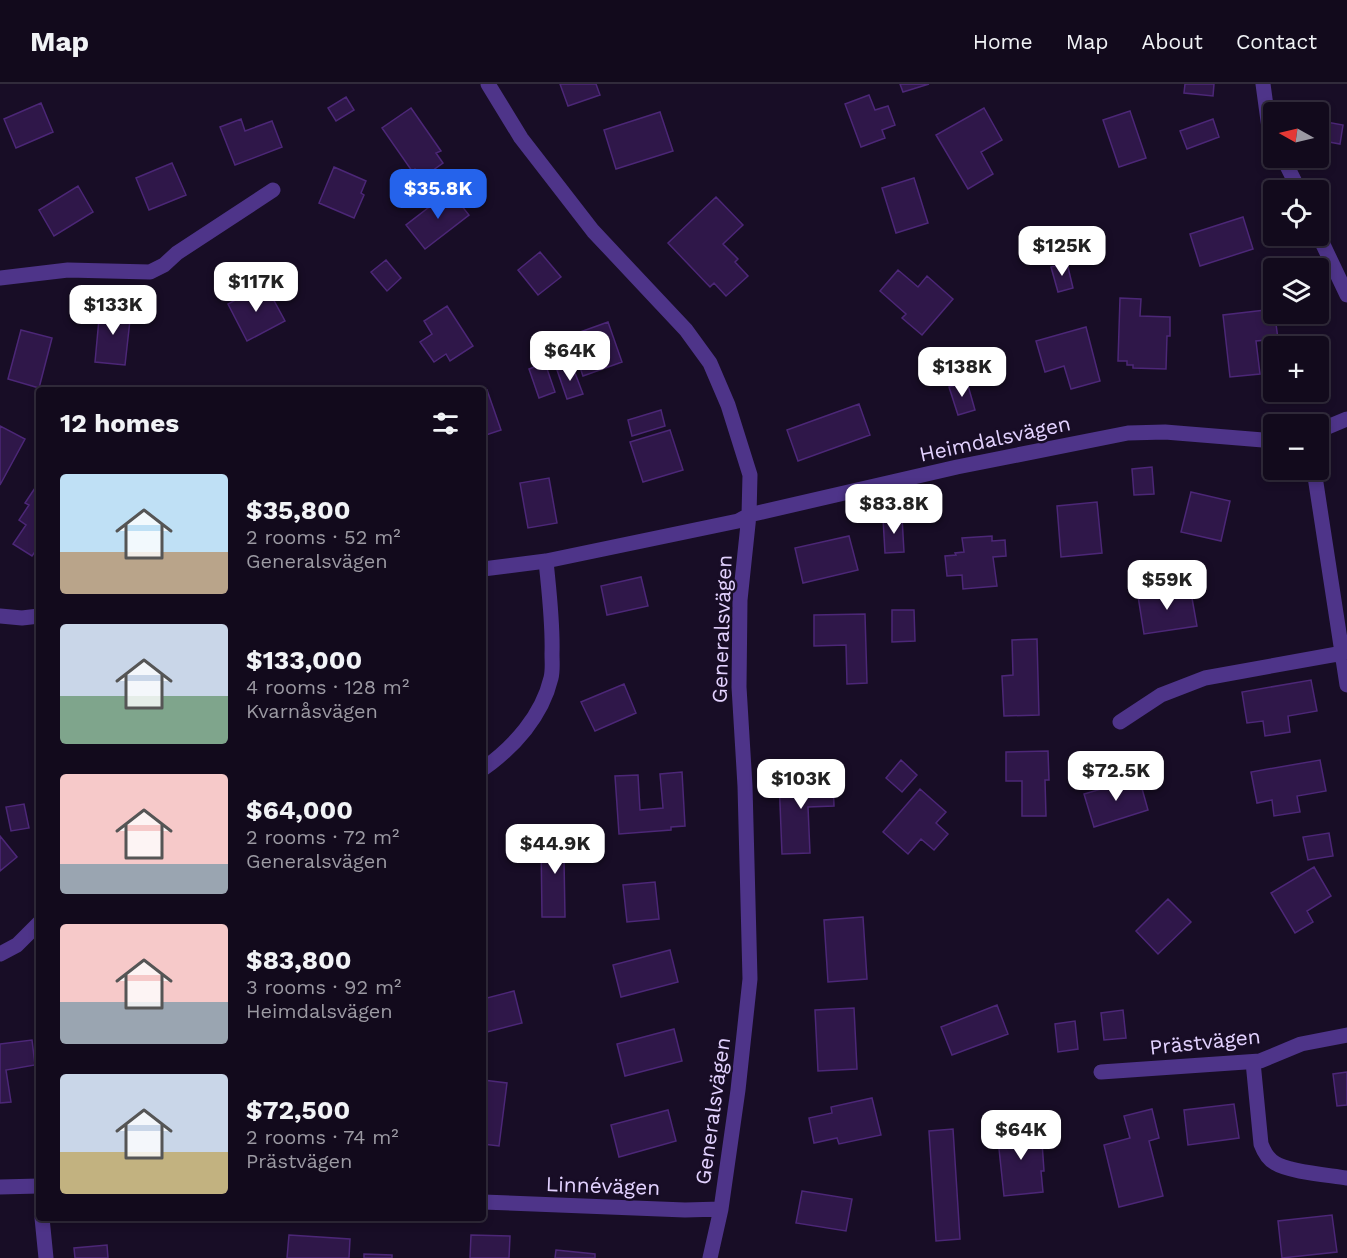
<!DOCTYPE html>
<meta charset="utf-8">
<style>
:root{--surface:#120a1c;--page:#1b1325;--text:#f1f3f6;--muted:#9c9aa3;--line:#312b3b;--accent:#2563eb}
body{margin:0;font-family:"Work Sans",sans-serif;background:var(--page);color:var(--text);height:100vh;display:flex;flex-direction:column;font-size:22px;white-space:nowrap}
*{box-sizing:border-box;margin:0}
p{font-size:20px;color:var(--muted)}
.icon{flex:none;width:33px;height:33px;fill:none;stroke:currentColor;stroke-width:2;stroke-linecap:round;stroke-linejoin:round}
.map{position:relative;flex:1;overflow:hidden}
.details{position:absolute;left:36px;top:303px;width:450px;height:834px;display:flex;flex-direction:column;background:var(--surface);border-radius:6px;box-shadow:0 3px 9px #0003,0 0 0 2px var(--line)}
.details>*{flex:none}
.needle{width:39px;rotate:278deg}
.fabs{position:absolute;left:1263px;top:18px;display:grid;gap:12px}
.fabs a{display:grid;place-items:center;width:66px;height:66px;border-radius:6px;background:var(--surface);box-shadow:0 3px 9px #0003,0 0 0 2px var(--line);font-size:30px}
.price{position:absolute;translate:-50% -51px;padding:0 14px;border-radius:12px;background:#fff;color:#222;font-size:20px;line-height:39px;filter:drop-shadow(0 2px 3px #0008)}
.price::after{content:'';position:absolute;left:50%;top:36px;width:18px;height:14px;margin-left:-9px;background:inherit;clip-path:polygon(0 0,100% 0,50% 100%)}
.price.active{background:var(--accent);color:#fff}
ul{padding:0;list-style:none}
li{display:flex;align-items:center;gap:18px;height:150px;padding:0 24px}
li span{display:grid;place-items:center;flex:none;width:168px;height:120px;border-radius:6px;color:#555}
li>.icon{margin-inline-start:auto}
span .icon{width:72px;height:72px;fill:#fffc;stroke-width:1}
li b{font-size:26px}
h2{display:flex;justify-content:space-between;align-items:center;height:72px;padding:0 24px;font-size:26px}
header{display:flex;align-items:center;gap:36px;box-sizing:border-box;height:84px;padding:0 30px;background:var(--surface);border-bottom:2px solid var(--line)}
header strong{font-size:28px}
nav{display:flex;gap:33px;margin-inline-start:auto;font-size:21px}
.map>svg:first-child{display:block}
</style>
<header>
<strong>Map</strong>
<nav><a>Home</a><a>Map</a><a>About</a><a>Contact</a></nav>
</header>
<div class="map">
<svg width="1347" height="1174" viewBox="0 0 1347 1174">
<rect width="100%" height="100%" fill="#180d26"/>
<!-- building -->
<path fill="#2f1749" stroke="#4c2777" stroke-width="1.5" d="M560 0H596L600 11 568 22Z
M900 0H929L903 8Z
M1185 0H1214L1213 12 1184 9Z
M869 11 875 26 888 22 895 41 882 46 885 54 861 63 845 20Z
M346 13 354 26 336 37 328 24Z
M41 19 53 48 16 64 4 35Z
M411 24 441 67 436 69 443 79 422 94 415 85 412 87 382 44Z
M984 24 1002 56 981 68 993 90 968 105 936 51Z
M1130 27 1146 74 1119 83 1103 36Z
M660 28 673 67 616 85 604 46Z
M241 35 245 47 272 37 282 63 235 81 220 43Z
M1213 35 1219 53 1187 65 1180 47Z
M1321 37 1343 41 1340 60 1318 56Z
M172 79 186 111 149 126 136 94Z
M334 83 366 97 361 109 364 111 354 134 319 119Z
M914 94 928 139 896 149 882 104Z
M78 102 93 128 54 152 39 126Z
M450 107 469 131 425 165 406 141Z
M716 113 743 141 723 160 738 175 735 178 748 192 726 212 714 199 710 203 668 159Z
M1243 133 1253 165 1200 182 1190 150Z
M540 168 561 193 538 211 518 186Z
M386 176 401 194 387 207 371 188Z
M1067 179 1073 204 1058 208 1051 183Z
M898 186 918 203 927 192 953 215 922 251 902 234 906 230 880 207Z
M265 200 285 237 247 257 228 220Z
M1120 214 1141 215 1140 232 1170 233V252H1167L1166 285 1133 284V281H1127V277H1118Z
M447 222 473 262 450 277 446 270 434 278 420 258 432 250 424 237Z
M100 224 131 227 125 281 95 278Z
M1274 225 1278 255 1256 257 1260 290 1230 293 1223 231Z
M1278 230H1306L1307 235 1279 238Z
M608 238 622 278 583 292 569 252Z
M1086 243 1100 297 1071 305 1064 282 1045 288 1036 257Z
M21 246 52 254 39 304 8 295Z
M983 267 986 279 964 286 961 274Z
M545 279 555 308 539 314 529 285Z
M572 281 583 310 567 315 557 286Z
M967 298 975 326 958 331 949 303Z
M487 306 501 346 483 352V308Z
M859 320 870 351 798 377 787 346Z
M661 326 665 342 632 352 628 336Z
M0 342 25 355 0 401Z
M670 346 683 386 643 398 630 358Z
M1152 383 1154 410 1134 411 1132 385Z
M549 394 557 439 528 444 520 399Z
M39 398V462L32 472 13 460 26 441 19 436 29 421 25 419Z
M1191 408 1230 417 1221 457 1181 448Z
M1097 418 1102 469 1061 473 1057 422Z
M902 433 904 468 885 469 883 434Z
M849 452 858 486 803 499 795 464Z
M992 452V457L1005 456 1006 472 993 473 997 502 963 505 962 491 947 492 945 472 956 471 955 469 964 468 962 454Z
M641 493 648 522 607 531 601 502Z
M1190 503 1197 542 1144 550 1138 512Z
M892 526H914L915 557 892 558Z
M865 530 867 599 847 600 846 561 814 562V531Z
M1037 555 1039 631 1004 632 1002 592 1013 591 1012 556Z
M1311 596 1317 627 1288 632 1290 648 1265 652 1263 637 1247 639 1242 608Z
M624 600 636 629 595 647 581 618Z
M1048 667 1049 696H1045L1046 732H1022V697H1006V668Z
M901 676 917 691 902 708 886 694Z
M1320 676 1326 707 1297 712 1300 728 1274 732 1272 716 1257 719 1251 688Z
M682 688 685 742 671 743V746L619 750 615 692 638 691 640 726 663 724 660 690Z
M833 693 834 722 808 723 810 769 782 770 779 695Z
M1139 694 1148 726 1094 743 1084 710Z
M920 705 946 728 936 739 948 750 934 766 921 755 908 770 883 748Z
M24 720 29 744 11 747 6 723Z
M1329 749 1333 772 1308 776 1303 753Z
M0 752 17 773 0 787Z
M541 755H576V774L564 775 565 833H542Z
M1314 783 1331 812 1307 827 1313 838 1295 849 1271 809Z
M655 798 659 835 627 838 623 801Z
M1168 815 1191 838 1158 870 1136 847Z
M863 833 867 895 828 898 824 836Z
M670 866 678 898 621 913 613 881Z
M514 907 522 939 483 949V915Z
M997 921 1008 950 952 971 941 943Z
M854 924 857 985 818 987 815 926Z
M1123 926 1126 954 1104 956 1101 929Z
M1075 937 1078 965 1058 968 1055 940Z
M674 945 682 977 625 992 617 960Z
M32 956 35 981 6 986 11 1018 0 1019V960Z
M1347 988V1021L1337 1022 1333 990Z
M483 996 507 999 499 1062 483 1060Z
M872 1014 881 1051 839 1060 837 1054 814 1059 809 1034 832 1029 831 1023Z
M1234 1020 1239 1054 1188 1061 1184 1026Z
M1152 1025 1159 1054 1149 1057 1163 1112 1119 1123 1104 1061 1130 1054 1124 1032Z
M668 1026 676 1057 619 1073 611 1041Z
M1036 1042 1039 1058H1042L1044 1087H1041L1043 1108 1004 1112 997 1046Z
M953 1045 960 1155 936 1157 929 1047Z
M802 1107 852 1115 846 1147 796 1139Z
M1332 1131 1337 1168 1282 1174 1278 1137Z
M289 1151 350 1155 349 1174H287Z
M471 1151 510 1152 509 1174H470Z
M107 1161 108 1174H75L74 1164Z
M556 1166 595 1170V1174H555Z
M364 1170 392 1171V1174H364Z"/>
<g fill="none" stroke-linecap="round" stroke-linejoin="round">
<!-- minor -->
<path stroke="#4e3489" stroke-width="15" d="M488 0 521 54 593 147 686 246 710 279 728 321 750 391 749 431 740 516 739 603 745 702 750 895 738 1006 721 1125 710 1174
M1263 0 1269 44 1274 53
M1283 74 1299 106
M1318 150 1347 211
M0 194 68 186 150 188 164 181 177 169 273 106
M1318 347 1347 335
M1314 386 1347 601
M483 485 546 477 738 437 749 431 957 383 1128 349 1165 348 1263 356 1274 355
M0 532 22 534 39 532
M1120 638 1161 611 1205 594 1343 569
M483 685C514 663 542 632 551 594 553 586 552 578 552 570 553 539 549 508 546 477
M0 870 17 861 39 839
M1253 978 1261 1060C1264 1068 1268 1075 1275 1079 1289 1088 1329 1091 1347 1094
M1101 988 1260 977 1301 960 1347 951
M0 1103 39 1102
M483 1118 685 1126 721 1125
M42 1134 46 1174"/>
</g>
<g text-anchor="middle" stroke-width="5" stroke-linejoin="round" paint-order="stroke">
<!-- street labels -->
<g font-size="21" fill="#e3d2ff" stroke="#180d26">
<text transform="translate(995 355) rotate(-12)" y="7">Heimdalsvägen</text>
<text transform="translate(722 545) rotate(-88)" y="7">Generalsvägen</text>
<text transform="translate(1205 958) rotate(-6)" y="7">Prästvägen</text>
<text transform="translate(713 1027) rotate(-82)" y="7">Generalsvägen</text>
<text transform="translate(603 1102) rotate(2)" y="7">Linnévägen</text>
</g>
</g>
</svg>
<div class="fabs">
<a><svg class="needle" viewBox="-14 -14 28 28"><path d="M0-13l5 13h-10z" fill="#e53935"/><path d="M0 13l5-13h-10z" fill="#9c9aa3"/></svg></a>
<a><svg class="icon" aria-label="locate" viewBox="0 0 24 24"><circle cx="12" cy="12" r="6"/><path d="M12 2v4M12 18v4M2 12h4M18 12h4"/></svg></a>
<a><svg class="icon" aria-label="layers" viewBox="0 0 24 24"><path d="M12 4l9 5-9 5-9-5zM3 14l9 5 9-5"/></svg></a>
<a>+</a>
<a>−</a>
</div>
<b class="price active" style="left:438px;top:136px">$35.8K</b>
<b class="price" style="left:1062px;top:193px">$125K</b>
<b class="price" style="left:256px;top:229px">$117K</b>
<b class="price" style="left:113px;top:252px">$133K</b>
<b class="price" style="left:570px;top:298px">$64K</b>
<b class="price" style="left:962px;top:314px">$138K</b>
<b class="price" style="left:894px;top:451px">$83.8K</b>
<b class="price" style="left:1167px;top:527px">$59K</b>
<b class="price" style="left:1116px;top:718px">$72.5K</b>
<b class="price" style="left:801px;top:726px">$103K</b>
<b class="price" style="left:555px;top:791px">$44.9K</b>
<b class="price" style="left:1021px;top:1077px">$64K</b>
<section class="details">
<h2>12 homes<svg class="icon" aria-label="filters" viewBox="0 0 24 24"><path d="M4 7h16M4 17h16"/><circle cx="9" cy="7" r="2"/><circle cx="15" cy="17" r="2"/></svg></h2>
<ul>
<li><span style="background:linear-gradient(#bfe0f5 65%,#b9a48a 0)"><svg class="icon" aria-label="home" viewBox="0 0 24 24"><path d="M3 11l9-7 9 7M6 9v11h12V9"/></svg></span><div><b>$35,800</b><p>2 rooms · 52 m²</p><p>Generalsvägen</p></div></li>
<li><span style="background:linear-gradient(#c9d6e8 60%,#7fa58c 0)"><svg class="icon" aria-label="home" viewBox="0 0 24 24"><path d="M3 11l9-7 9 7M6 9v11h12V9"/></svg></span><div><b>$133,000</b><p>4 rooms · 128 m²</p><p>Kvarnåsvägen</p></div></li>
<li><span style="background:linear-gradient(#f6c9c9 75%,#9aa5b1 0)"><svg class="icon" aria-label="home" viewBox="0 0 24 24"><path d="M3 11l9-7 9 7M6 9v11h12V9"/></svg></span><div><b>$64,000</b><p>2 rooms · 72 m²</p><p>Generalsvägen</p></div></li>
<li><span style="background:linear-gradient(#f6c9c9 65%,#9aa5b1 0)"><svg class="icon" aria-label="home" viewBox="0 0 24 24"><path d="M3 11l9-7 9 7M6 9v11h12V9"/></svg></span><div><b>$83,800</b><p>3 rooms · 92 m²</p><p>Heimdalsvägen</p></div></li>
<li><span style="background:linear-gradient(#c9d6e8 65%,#c2b280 0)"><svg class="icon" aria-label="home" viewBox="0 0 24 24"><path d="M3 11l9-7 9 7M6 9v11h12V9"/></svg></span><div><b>$72,500</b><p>2 rooms · 74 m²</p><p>Prästvägen</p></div></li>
</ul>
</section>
</div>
